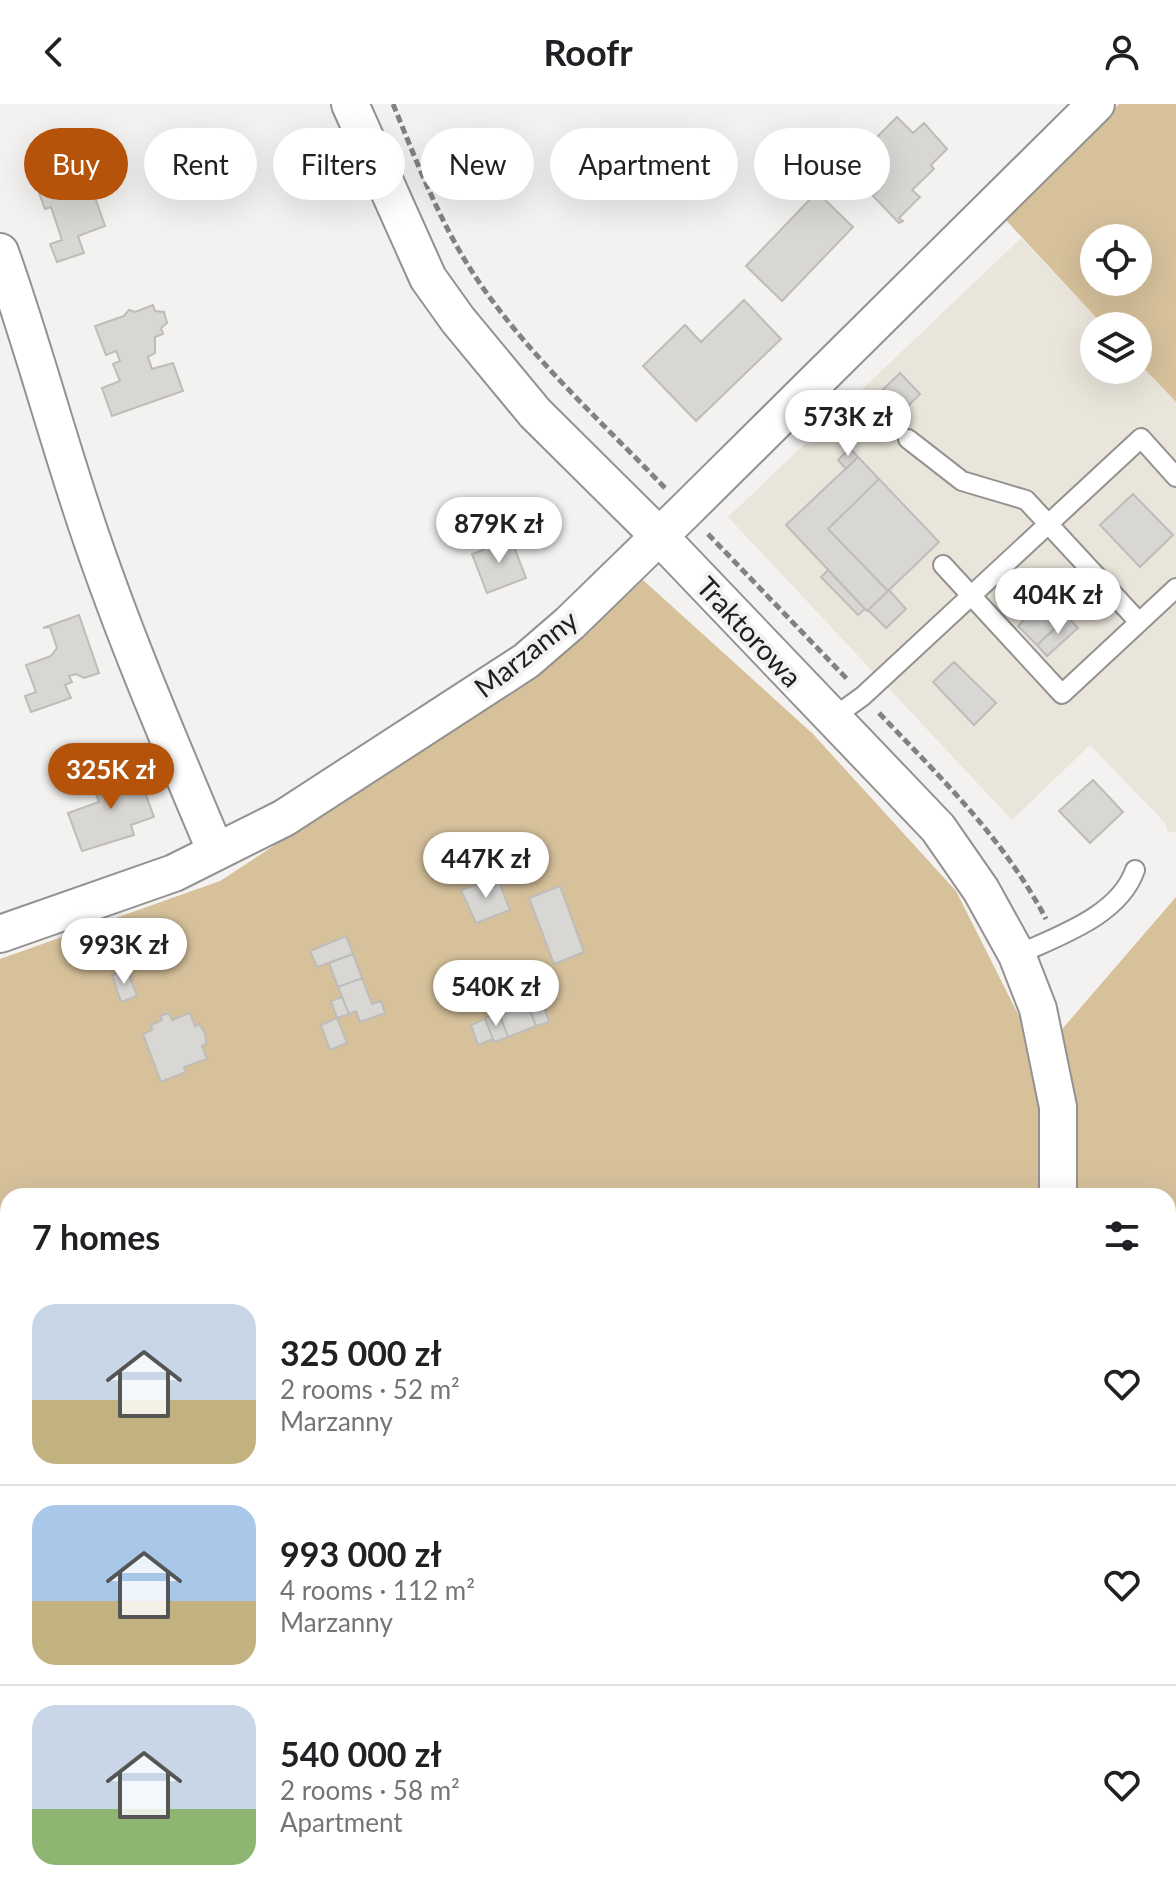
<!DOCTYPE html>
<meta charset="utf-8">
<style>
:root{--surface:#fff;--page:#f2f2f2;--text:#202124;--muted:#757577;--line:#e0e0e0;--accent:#b45309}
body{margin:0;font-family:Lato,sans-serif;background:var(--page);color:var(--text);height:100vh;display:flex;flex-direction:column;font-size:30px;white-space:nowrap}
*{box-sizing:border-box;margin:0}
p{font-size:26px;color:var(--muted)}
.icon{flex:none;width:44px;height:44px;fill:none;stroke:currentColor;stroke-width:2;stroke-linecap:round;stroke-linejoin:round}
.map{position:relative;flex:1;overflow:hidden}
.side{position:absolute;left:0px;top:1084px;width:1176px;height:712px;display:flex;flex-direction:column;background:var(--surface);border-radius:24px 24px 0 0;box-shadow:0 8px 32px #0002}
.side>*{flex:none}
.hud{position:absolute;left:24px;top:24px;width:1128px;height:72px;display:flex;gap:16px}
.buttons{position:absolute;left:1080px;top:120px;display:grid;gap:16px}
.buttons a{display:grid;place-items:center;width:72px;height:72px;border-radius:50%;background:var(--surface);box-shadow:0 8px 32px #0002;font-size:40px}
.price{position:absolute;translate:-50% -68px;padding:0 18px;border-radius:28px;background:#fff;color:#222;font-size:26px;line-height:52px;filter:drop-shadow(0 2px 4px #0008)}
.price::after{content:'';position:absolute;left:50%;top:48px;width:24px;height:18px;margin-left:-12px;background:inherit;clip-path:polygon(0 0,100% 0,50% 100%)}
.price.current{background:var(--accent);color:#fff}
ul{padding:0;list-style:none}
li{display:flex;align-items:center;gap:24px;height:200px;padding:0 32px}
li+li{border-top:2px solid var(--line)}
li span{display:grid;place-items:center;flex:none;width:224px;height:160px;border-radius:24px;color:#555}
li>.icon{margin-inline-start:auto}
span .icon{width:96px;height:96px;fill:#fffc;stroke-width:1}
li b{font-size:34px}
h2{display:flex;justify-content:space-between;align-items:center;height:96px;padding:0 32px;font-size:34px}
.tag{padding:0 28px;border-radius:36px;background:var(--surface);box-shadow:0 8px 32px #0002;font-size:28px;line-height:72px}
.tag.current{background:var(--accent);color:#fff}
header{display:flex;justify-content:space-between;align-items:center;height:104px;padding:0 32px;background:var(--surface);font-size:36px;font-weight:700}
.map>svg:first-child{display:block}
</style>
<header><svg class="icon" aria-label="back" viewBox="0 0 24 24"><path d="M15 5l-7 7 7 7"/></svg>Roofr<svg class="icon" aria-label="person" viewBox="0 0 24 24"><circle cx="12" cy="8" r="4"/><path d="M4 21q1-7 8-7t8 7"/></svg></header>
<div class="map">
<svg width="1176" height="1796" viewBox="0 0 1176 1796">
<rect width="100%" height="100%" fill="#f4f2f0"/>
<!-- built -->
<path fill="#eae5db" d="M1021 134 1104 222H1094V266H1138V258L1176 298V729L1167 727 1165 719 1090 641 1012 716 728 413Z"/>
<!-- green -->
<path fill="#d6c19b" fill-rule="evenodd" d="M1119 0H1176V298L1138 258V222H1104L1003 113ZM1094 134H1138V178H1094Z
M643 476 813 630 956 787 1024 922 1032 960 1176 793V1796H0V855L220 777 499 594ZM8 1092H1168V1788H8Z"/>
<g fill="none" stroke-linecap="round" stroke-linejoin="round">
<!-- stream -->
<path stroke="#dec086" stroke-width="9" d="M0 1386H8
M1168 1486 1176 1484"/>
</g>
<!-- building -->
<path fill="#d9d7d4" stroke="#bebcba" stroke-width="2" d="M897 13 913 29 924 19 947 45 931 61 934 65 912 86 920 93 899 114 903 117 899 119 873 92 883 81 856 54Z
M77 60 87 87 92 85 105 122 78 132 84 149 57 158 50 140 62 136 51 103 45 105 39 89 44 87 39 73Z
M817 88 853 123 782 197 746 162Z
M744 196 781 235 696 317 643 262 685 221 701 238Z
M153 201 155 207 164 208 167 219 161 224 163 230 155 233V249L148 253 152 265 173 259 183 287 112 312 102 284 120 277 113 260 120 257 116 247 106 251 95 222 124 212 129 206 135 208Z
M900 269 920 290 880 330 859 309Z
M850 344 858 353 846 365 838 356Z
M858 353 879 375 828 425 888 487 867 507 786 421Z
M879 375 939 438 888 487 828 425Z
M1133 390 1173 431 1140 463 1100 421Z
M493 434 500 439 511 435 526 474 487 489 472 450 483 446 485 437Z
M828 466 865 505 858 511 821 473Z
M889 486 906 505 886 524 868 506Z
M1039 501 1058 521 1037 541 1018 522Z
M79 511 99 569 84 574 76 570 69 572 72 578 65 581 71 594 31 608 25 592 36 588 26 561 51 552 57 544 50 523 43 524Z
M1068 513 1078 524 1047 552 1037 541Z
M954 558 996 599 974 621 933 578Z
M117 664 123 678 139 672 154 713 131 721 134 731 82 747 68 709 99 698 90 674Z
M1093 676 1123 708 1090 739 1059 707Z
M497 773 510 806 476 819 461 786Z
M560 782 584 848 554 860 529 794Z
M346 832 353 850 317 863 310 847Z
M353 850 362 874 338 883 329 859Z
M127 866 137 892 121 898 112 871Z
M362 874 372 900 381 897 385 909 360 918 356 907 349 910 338 883Z
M342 893 349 910 337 914 331 897Z
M541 894 549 918 536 922 527 899Z
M527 899 536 922 508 933 499 909Z
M169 909 172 916 190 909 195 922 199 920 205 929 206 940 202 942 207 955 184 963 186 968 161 978 143 930 152 926 151 921 162 916 160 912Z
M499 909 508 933 494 938 485 914Z
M337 914 347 939 330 946 321 921Z
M485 915 493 935 478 941 471 921Z"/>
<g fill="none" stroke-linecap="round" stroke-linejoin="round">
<!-- service casing -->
<g stroke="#949290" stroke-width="22">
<path id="service" d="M908 335 962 377 1026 396 1139 518
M943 461 1062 590 1176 484
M831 615 863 592 1141 334 1176 373
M1017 851C1058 832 1119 812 1135 766"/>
</g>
<!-- minor casing -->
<g stroke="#949290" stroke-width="40">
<path id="minor" d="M350 0 428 174 458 216 535 309 658 431 938 724 981 786 1017 851 1038 905 1058 1003V1092
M0 148C30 232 53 318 81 403 119 520 168 634 216 748
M0 830 174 769 284 714 526 557 570 519 686 406 1096 0"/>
</g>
<!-- path -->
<path stroke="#838281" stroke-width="5" stroke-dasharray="8 4" stroke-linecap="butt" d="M393 0C416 56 438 114 471 166 523 247 599 315 666 385
M708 430 848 576
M879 609C941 674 1004 735 1046 815
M354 1796 365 1788
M838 1796 842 1788"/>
<!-- service -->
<use href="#service" stroke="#fff" stroke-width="18"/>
<!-- minor -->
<use href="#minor" stroke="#fff" stroke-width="36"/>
</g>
<g text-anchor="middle" stroke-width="8" stroke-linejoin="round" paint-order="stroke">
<!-- street labels -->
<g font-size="28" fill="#20201f" stroke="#f4f2f0">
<text transform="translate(749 528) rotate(47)" y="10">Traktorowa</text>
<text transform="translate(526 550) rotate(-38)" y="10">Marzanny</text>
</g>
</g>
</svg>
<div class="buttons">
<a><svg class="icon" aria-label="locate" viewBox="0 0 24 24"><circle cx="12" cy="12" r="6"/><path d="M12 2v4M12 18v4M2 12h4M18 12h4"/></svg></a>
<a><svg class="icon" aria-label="layers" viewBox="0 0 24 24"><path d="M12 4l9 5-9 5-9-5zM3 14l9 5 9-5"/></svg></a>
</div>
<b class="price" style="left:848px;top:354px">573K zł</b>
<b class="price" style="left:499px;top:461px">879K zł</b>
<b class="price" style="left:1058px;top:532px">404K zł</b>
<b class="price current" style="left:111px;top:707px">325K zł</b>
<b class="price" style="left:486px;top:796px">447K zł</b>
<b class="price" style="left:124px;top:882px">993K zł</b>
<b class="price" style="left:496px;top:924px">540K zł</b>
<div class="hud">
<a class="tag current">Buy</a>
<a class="tag">Rent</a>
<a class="tag">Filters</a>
<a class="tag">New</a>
<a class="tag">Apartment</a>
<a class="tag">House</a>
</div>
<section class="side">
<h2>7 homes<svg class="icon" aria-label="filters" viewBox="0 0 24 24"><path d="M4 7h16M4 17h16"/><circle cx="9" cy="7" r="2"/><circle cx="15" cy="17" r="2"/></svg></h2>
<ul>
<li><span style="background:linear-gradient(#c9d6e8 60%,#c2b280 0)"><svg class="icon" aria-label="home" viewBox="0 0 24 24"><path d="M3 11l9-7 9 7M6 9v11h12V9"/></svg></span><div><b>325 000 zł</b><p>2 rooms · 52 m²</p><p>Marzanny</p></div><svg class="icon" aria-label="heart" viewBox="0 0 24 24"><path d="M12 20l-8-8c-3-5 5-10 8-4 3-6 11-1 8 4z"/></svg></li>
<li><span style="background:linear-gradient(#a9c7e8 60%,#c2b280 0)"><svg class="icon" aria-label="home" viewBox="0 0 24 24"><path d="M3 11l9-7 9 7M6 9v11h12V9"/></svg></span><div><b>993 000 zł</b><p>4 rooms · 112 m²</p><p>Marzanny</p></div><svg class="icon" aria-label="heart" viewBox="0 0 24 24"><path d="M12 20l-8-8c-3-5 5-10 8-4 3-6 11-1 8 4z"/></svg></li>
<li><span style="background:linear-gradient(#c9d6e8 65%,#8fb573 0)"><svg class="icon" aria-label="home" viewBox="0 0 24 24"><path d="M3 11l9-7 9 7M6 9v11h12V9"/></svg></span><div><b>540 000 zł</b><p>2 rooms · 58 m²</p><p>Apartment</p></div><svg class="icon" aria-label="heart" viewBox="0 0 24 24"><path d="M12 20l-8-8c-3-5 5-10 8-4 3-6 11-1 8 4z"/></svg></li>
</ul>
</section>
</div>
